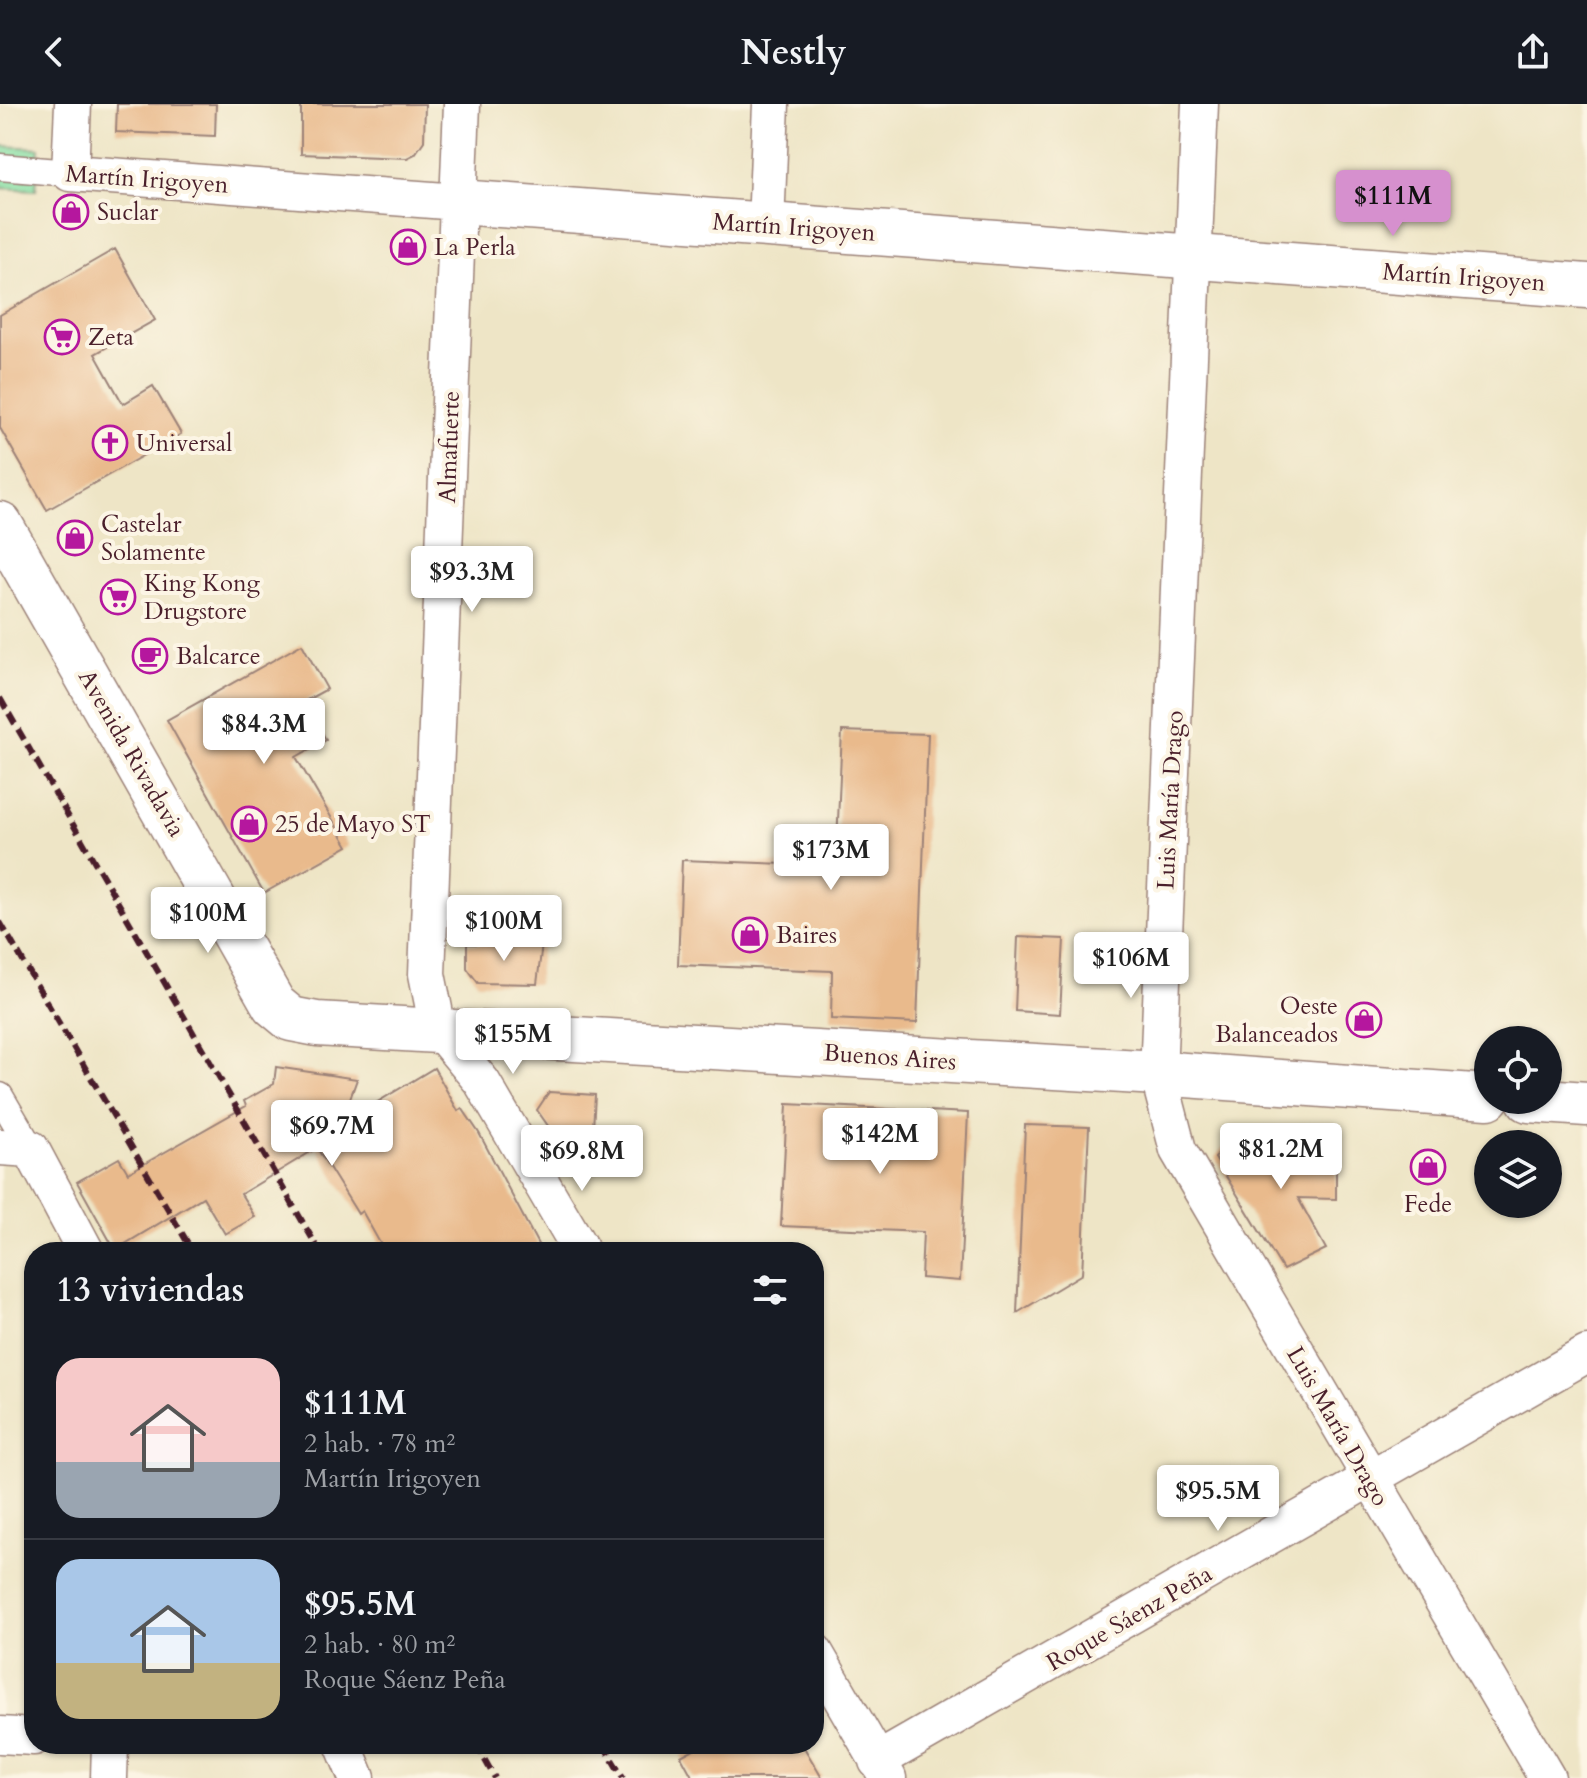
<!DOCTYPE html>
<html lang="es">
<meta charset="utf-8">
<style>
:root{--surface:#171b24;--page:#20242c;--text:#f1f3f6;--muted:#9ea1a6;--line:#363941;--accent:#d690ce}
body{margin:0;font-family:Cardo,serif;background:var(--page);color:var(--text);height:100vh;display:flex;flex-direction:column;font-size:30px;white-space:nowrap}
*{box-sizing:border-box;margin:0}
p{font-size:26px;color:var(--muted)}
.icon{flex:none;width:44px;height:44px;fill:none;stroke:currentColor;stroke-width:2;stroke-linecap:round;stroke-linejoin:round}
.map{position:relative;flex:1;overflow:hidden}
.drawer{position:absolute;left:24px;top:1138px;width:800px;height:512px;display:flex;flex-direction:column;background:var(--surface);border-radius:32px;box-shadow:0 2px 6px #0004}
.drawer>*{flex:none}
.controls{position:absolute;left:1474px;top:922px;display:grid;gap:16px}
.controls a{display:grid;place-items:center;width:88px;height:88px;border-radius:50%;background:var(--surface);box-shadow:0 2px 6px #0004;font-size:40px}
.price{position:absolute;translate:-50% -68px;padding:0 18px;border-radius:8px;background:#fff;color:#222;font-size:26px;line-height:52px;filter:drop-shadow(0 2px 4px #0008)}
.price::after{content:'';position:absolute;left:50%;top:48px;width:24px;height:18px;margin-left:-12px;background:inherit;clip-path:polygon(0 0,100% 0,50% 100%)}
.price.active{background:var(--accent);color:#111}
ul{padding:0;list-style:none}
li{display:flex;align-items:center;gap:24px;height:200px;padding:0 32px}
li+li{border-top:2px solid var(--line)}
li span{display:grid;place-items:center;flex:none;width:224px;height:160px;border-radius:24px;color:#555}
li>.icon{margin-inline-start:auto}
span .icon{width:96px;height:96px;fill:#fffc;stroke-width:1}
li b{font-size:34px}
h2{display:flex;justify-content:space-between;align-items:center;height:96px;padding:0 32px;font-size:34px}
header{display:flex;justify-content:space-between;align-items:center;height:104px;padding:0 32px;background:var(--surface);font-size:36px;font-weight:700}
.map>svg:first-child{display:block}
</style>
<header><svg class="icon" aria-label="back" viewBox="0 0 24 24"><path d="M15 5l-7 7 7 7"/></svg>Nestly<svg class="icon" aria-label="share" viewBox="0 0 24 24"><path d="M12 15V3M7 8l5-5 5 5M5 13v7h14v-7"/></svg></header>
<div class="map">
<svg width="1587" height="1674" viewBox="0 0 1587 1674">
<rect width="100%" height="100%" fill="#fcf5e5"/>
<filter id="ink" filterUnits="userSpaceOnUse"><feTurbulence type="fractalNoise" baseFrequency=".0125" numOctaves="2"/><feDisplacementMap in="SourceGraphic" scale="16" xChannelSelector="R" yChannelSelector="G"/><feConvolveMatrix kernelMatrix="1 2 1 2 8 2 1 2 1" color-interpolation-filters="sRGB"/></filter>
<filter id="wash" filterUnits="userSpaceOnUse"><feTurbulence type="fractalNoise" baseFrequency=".006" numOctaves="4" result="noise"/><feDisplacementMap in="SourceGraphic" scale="32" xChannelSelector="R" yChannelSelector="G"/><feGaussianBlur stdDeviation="1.8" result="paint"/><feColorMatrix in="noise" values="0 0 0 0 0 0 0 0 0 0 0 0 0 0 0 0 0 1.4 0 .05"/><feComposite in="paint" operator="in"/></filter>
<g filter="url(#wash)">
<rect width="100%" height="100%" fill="#eee5c6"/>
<!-- green -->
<path fill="#85dea3" stroke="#687e67" stroke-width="2" d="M0 42 39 44 36 86 0 84Z"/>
<g id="blocks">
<!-- building -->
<path fill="#e9ba8c" d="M117 0H216L215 32 116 28Z
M301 0H425L424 37 415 50 407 54 301 50Z
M115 145 155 216 95 250 123 300 153 282 181 330 47 406 0 324V211Z
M302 540 327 585 305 597 326 636 296 653 348 742 264 789 167 616Z
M842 627 928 630 917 919 831 915 832 867 678 861 682 756 836 762Z
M1018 833 1064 835 1060 910 1015 907Z
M467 840H542L537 880 478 879 467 864Z
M276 963 357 975 341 1020 434 964 458 1007 462 1004 479 1029 542 1148H385L362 1107 358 1110 317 1044 241 1090 255 1113 225 1130 203 1093 115 1146 77 1078 119 1054 128 1069 246 1002 244 997 274 980Z
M549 988 595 991 592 1041 572 1056 537 1006Z
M787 1000 968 1009 960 1177 921 1174 923 1128 781 1122Z
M1025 1021 1089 1023 1082 1170 1017 1209Z
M1231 1033 1336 1044V1095L1298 1094 1326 1145 1283 1166 1215 1054Z
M703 1640H802L822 1674H693L681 1652Z"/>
</g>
</g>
<g filter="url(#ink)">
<use href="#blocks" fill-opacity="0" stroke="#9c8278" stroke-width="2"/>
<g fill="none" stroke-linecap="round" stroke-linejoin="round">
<!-- pedestrian casing -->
<g stroke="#9c8278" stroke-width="29">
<path id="pedestrian" d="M0 63 70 69
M0 992 31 1045"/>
</g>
<!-- minor casing -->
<g stroke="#9c8278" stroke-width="39">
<path id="minor" d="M73 0 70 69 459 98
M462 0 427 870 438 925 482 978 582 1148
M1200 0 1158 969 1178 1046 1547 1674
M766 121 771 0
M0 1043 31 1045 86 1148
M814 1547 888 1674
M0 1631 34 1633
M343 1640 357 1674
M877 1657 1587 1250
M109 1674 110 1640"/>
</g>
<!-- tertiary casing -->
<g stroke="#9c8278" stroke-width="47">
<path id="tertiary" d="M459 98 1587 182
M0 420 274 901 291 915 317 920 1158 969 1488 993
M1529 996 1587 1000"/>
</g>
<!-- pedestrian -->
<use href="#pedestrian" stroke="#fff" stroke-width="26"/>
<!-- minor -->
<use href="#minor" stroke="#fff" stroke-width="36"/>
<!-- tertiary -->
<use href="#tertiary" stroke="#fff" stroke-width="44"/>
<!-- rail -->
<path stroke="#4a1f2b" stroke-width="6" stroke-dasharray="12 6" stroke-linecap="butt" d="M0 594 320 1148
M0 818 193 1148
M476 1640 495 1674
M603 1640 623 1674"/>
</g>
</g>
<!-- icons -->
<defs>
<g id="shop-ring" transform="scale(1.8)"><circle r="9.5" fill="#fcf5e5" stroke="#b5179e" stroke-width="1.5"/><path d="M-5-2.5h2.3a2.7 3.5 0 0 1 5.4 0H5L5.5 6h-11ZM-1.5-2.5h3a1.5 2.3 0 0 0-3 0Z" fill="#b5179e"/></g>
<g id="supermarket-ring" transform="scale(1.8)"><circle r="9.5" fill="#fcf5e5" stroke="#b5179e" stroke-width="1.5"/><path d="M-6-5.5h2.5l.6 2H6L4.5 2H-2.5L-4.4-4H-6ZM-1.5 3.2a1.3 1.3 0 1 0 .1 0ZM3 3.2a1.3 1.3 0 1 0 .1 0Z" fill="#b5179e"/></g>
<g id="church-ring" transform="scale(1.8)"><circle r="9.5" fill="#fcf5e5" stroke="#b5179e" stroke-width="1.5"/><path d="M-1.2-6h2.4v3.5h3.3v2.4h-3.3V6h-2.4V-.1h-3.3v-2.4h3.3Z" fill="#b5179e"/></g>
<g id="cafe-ring" transform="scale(1.8)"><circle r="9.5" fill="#fcf5e5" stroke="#b5179e" stroke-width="1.5"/><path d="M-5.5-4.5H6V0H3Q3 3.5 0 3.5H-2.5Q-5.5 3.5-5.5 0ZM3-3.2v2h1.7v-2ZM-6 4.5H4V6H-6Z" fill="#b5179e"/></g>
</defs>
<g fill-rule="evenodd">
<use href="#shop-ring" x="71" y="108"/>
<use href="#shop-ring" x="408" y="143"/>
<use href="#supermarket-ring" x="62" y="233"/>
<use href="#church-ring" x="110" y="339"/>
<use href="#shop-ring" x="75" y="434"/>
<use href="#supermarket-ring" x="118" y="493"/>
<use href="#cafe-ring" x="150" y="552"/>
<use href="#shop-ring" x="249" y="720"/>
<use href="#shop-ring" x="750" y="831"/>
<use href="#shop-ring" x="1364" y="916"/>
<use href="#shop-ring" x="1428" y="1063"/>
</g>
<g text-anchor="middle" stroke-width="8" stroke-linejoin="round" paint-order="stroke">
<!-- street labels -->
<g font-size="24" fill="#4a1f2b" stroke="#fcf5e5">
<text transform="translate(147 75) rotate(4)" y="8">Martín Irigoyen</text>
<text transform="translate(794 123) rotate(4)" y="8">Martín Irigoyen</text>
<text transform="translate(1464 173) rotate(4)" y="8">Martín Irigoyen</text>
<text transform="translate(449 343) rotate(-88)" y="8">Almafuerte</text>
<text transform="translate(132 649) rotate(60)" y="8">Avenida Rivadavia</text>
<text transform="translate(1170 696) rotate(-87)" y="8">Luis María Drago</text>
<text transform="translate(890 953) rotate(4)" y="8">Buenos Aires</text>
<text transform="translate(1338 1322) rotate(60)" y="8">Luis María Drago</text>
<text transform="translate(1129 1514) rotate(-30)" y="8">Roque Sáenz Peña</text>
</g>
<!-- poi labels -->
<g font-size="24" fill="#4a1f2b" stroke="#fcf5e5" text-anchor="start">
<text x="97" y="116">Suclar</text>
<text x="434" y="151">La Perla</text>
<text x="88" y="241">Zeta</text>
<text x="136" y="347">Universal</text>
<text x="101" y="428">Castelar<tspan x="101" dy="28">Solamente</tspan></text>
<text x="144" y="487">King Kong<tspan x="144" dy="28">Drugstore</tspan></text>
<text x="176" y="560">Balcarce</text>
<text x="275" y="728">25 de Mayo ST</text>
<text x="776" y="839">Baires</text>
<text x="1338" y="910" text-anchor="end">Oeste<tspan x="1338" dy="28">Balanceados</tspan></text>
<text x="1428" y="1108" text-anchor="middle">Fede</text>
</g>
</g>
</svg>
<div class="controls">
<a><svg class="icon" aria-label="locate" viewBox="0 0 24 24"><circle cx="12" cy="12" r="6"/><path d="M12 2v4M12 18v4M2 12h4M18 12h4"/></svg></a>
<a><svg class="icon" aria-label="layers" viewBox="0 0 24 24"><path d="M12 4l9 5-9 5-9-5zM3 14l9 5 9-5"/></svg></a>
</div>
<b class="price active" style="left:1393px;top:134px">$111M</b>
<b class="price" style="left:472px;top:510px">$93.3M</b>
<b class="price" style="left:264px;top:662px">$84.3M</b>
<b class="price" style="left:831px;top:788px">$173M</b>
<b class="price" style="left:208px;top:851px">$100M</b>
<b class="price" style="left:504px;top:859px">$100M</b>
<b class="price" style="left:1131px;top:896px">$106M</b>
<b class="price" style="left:513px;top:972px">$155M</b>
<b class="price" style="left:332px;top:1064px">$69.7M</b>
<b class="price" style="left:880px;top:1072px">$142M</b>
<b class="price" style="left:1281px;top:1087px">$81.2M</b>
<b class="price" style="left:582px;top:1089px">$69.8M</b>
<b class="price" style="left:1218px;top:1429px">$95.5M</b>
<section class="drawer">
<h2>13 viviendas<svg class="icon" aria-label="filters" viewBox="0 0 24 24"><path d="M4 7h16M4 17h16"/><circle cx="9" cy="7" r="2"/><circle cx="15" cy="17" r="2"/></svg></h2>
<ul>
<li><span style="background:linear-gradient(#f6c9c9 65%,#9aa5b1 0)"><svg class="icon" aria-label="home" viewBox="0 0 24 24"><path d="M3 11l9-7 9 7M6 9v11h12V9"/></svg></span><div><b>$111M</b><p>2 hab. · 78 m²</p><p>Martín Irigoyen</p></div></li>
<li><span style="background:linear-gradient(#a9c7e8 65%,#c2b280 0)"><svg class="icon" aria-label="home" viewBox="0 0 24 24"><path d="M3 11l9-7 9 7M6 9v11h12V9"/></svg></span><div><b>$95.5M</b><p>2 hab. · 80 m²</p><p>Roque Sáenz Peña</p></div></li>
</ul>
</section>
</div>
